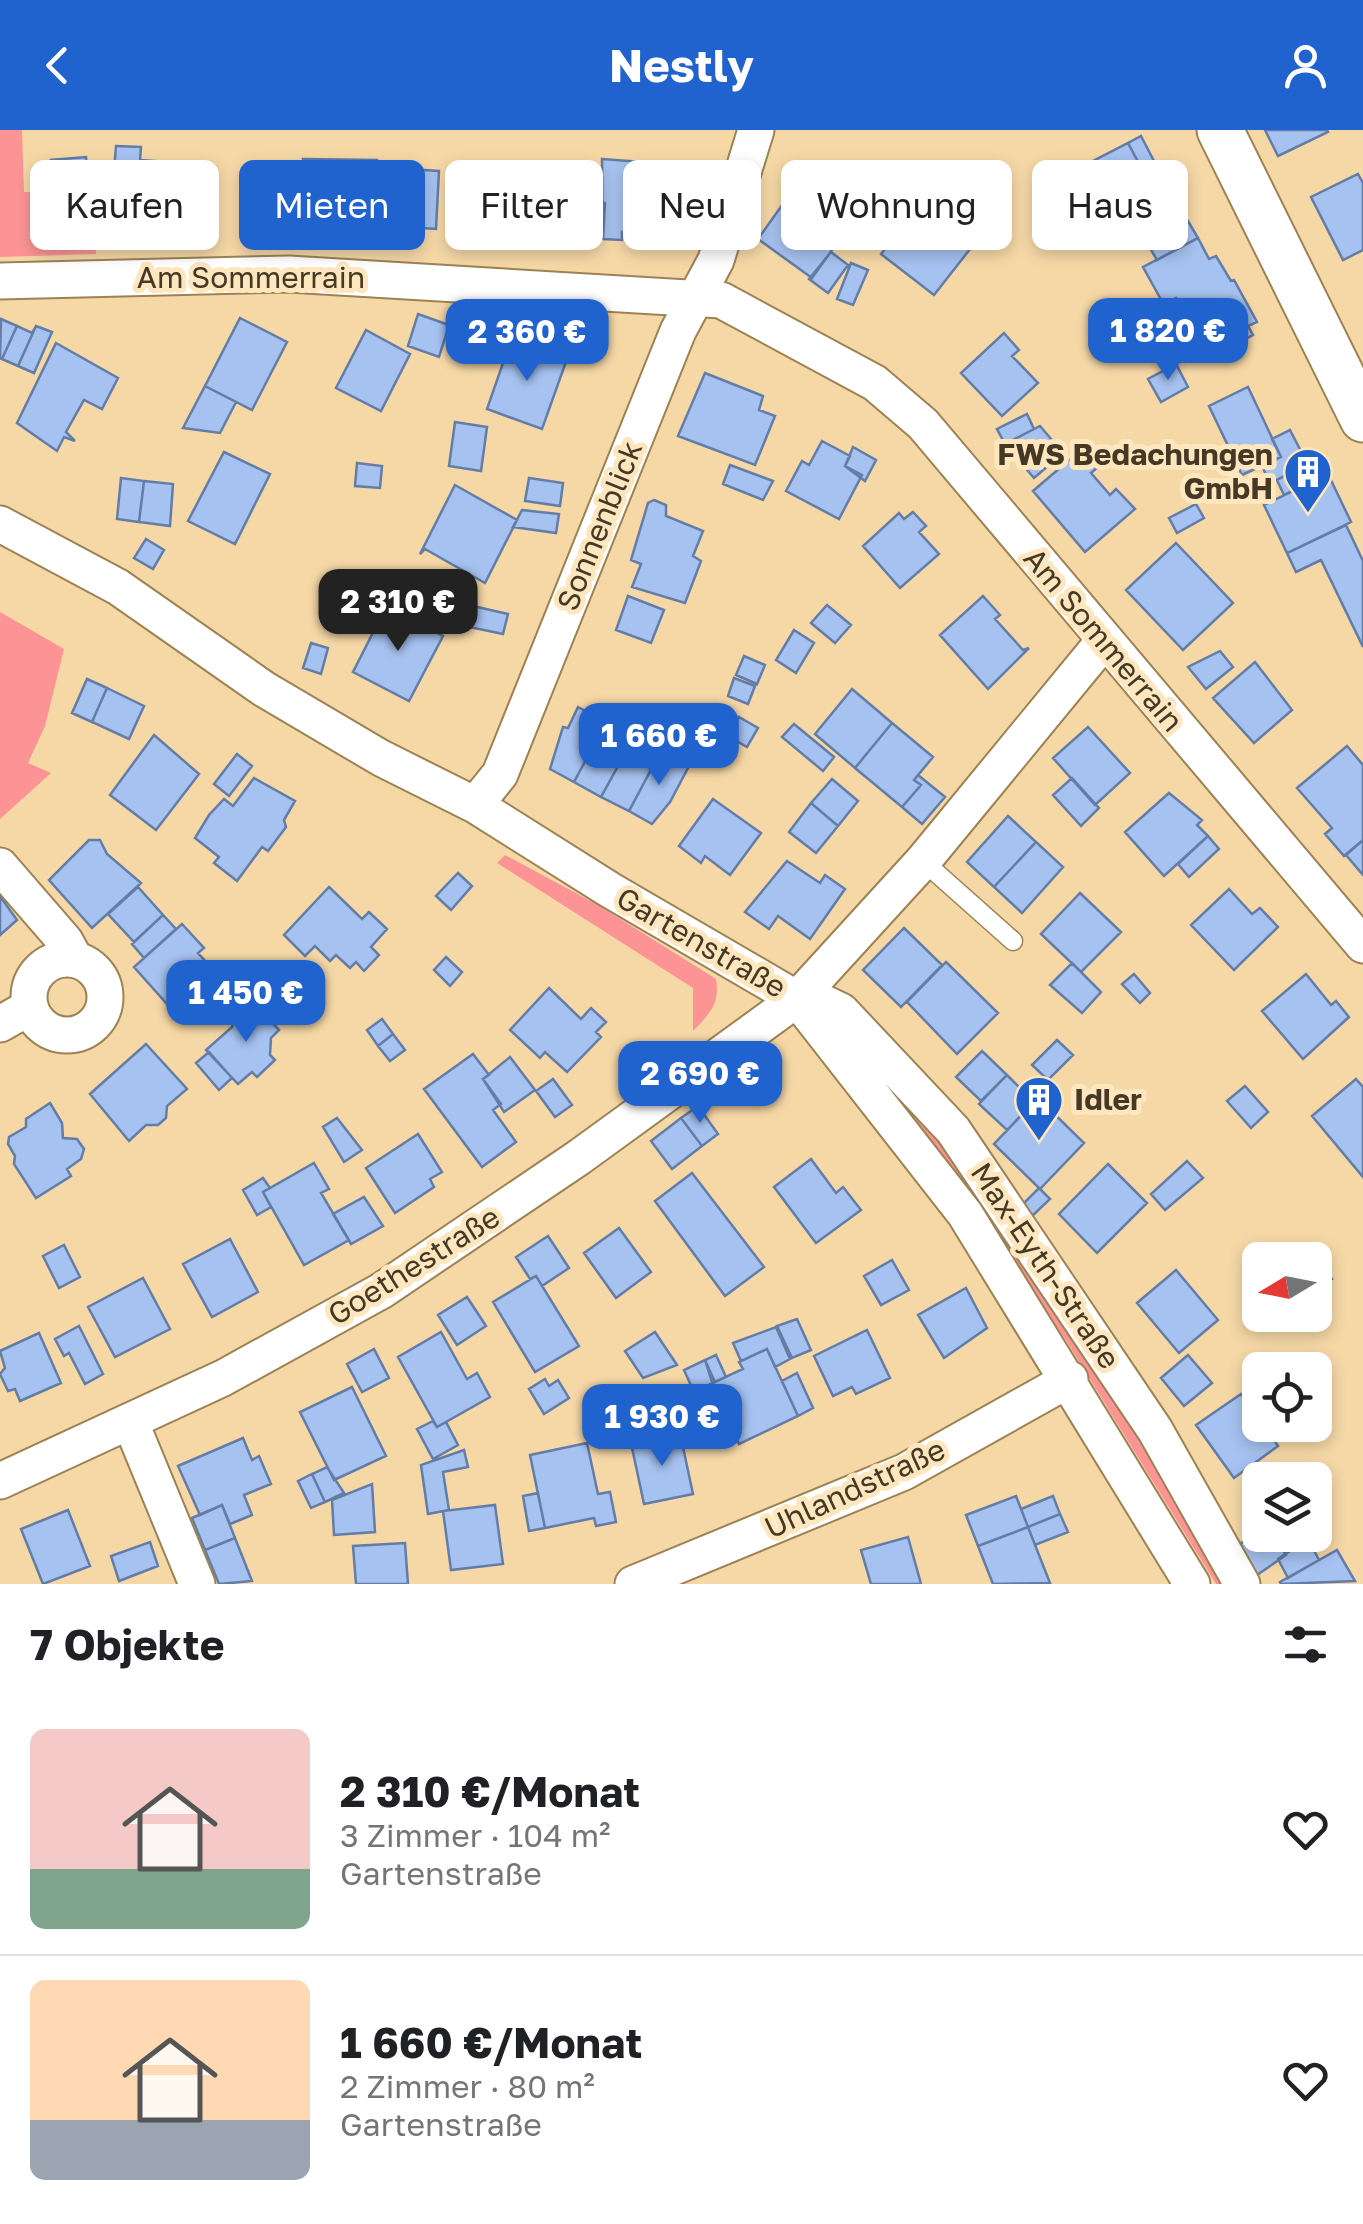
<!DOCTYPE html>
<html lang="de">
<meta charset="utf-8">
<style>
:root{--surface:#fff;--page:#f2f2f2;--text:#202124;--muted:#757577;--line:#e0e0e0;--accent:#2063cf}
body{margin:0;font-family:"Golos Text",sans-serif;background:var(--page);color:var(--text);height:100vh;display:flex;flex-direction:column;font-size:38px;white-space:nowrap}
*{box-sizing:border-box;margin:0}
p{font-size:32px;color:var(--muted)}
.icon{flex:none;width:55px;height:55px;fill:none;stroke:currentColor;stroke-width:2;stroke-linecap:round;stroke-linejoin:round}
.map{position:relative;height:1454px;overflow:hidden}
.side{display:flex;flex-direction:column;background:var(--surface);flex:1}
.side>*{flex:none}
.top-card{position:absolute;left:30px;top:30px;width:1305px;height:90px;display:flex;gap:20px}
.needle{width:65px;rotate:260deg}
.buttons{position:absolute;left:1242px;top:1112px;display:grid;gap:20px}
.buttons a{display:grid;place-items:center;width:90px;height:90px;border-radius:15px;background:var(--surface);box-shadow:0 5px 15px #0003;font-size:50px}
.price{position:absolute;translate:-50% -85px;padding:0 22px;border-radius:20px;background:var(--accent);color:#fff;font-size:32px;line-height:65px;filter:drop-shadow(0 2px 5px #0008)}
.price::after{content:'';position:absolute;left:50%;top:60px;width:30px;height:22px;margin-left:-15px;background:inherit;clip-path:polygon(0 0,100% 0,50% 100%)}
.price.selected{background:#222;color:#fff}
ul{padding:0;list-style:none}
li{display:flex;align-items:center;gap:30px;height:250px;padding:0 30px}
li+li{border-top:2px solid var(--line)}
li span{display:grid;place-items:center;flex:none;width:280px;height:200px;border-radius:15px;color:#555}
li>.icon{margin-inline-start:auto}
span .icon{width:120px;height:120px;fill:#fffc;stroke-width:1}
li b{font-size:42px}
h2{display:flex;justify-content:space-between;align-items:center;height:120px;padding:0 30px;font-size:42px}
.chip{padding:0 35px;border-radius:15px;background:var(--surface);box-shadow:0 5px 15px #0003;font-size:35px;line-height:90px}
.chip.selected{background:var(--accent);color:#fff}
header{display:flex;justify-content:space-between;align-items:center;height:130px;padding:0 30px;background:var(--accent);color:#fff;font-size:45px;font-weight:700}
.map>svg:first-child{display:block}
</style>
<header><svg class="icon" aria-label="back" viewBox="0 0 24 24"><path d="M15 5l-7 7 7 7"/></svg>Nestly<svg class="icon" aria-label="person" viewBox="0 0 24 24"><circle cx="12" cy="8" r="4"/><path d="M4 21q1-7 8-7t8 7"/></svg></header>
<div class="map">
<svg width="1363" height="1454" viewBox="0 0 1363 1454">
<rect width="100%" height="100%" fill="#f6d8a7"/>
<!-- green -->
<path fill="#fc9495" d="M0 0H22L24 62 95 63 96 124 0 127Z
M0 482 64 519 45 596 28 633 51 643 0 689Z
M505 725 598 775 716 849C720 874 710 883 693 901V858L497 733Z
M862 911 1004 1092 1231 1454H1216L1067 1212Z"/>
<!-- building -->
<path fill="#a6c2f0" stroke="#637da7" stroke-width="2.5" d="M1265 0H1327L1328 2 1278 26Z
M1141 6 1156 35 1143 41 1128 13Z
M1128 13 1143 41 1136 46 1157 86 1096 117 1060 48Z
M116 16 141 17 140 30 196 34 193 85 111 79Z
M86 27 89 62 54 65 51 30Z
M303 29 377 30V92L302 91Z
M602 29 682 35 676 106 622 102V110L603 109Z
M392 38 439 41 436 99 389 96Z
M281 40 303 41 302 85 280 84Z
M1358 44 1363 53V120L1343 130 1311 67Z
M465 49 514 53 512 100 461 97Z
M514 53 562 56 558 104 512 100Z
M790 64 809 77 814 70 850 95 812 148 758 109Z
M581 66 599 67V72L605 73 603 109 583 108Z
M922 73 974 114 934 165 881 124Z
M1188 91 1198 108 1157 130 1147 113Z
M1198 108 1209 129 1216 126 1231 151 1234 150 1257 192 1248 196 1253 205 1224 220 1220 214 1205 223 1176 168 1164 175 1143 137Z
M831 122 848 135 828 163 809 149Z
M851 133 868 140 853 175 837 169Z
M418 184 449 195 439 227 408 216Z
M240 188 287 212 252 280 205 256Z
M1 189 17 196 2 229 0 228Z
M17 196 32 203 36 196 18 236 2 229Z
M36 196 52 202 34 243 18 236Z
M366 200 410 224 381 281 336 258Z
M1004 203 1019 220 1012 226 1038 253 1002 286 961 243Z
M511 210 567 229 542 299 487 279Z
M56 213 118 248 102 279 84 270 66 302 75 311 64 307 57 321 17 293Z
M1176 234 1188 257 1161 272 1148 249Z
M705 243 763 266 759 280 775 286 755 335 678 306Z
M205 256 236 272 220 303 183 298Z
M1248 257 1281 327 1242 345 1209 276Z
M1027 284 1034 299 1005 314 997 299Z
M455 292 487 297 481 341 449 336Z
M1040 296 1063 323 1034 348 1005 314Z
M1290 300 1308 335 1270 353 1262 336 1281 327 1272 309Z
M822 311 850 326 845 336 862 345 839 389 786 361 802 331 809 335Z
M853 317 876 330 865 351 845 336Z
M1082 319 1098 337 1091 343 1110 365 1116 359 1135 379 1085 422 1033 361Z
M224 322 270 344 235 414 188 391Z
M1320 329 1328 344 1284 365 1277 350Z
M357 333 382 336 380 358 355 356Z
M730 335 773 351 763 370 723 354Z
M1328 344 1351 392 1287 423 1264 375Z
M121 348 144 351 139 392 117 389Z
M529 348 563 353 560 376 525 371Z
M144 351 173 354 170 396 139 392Z
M455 355 517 390 485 453 425 419 420 424Z
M654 370 666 375V386L703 401 693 426 701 431 685 473 632 457 641 434 631 430 648 373Z
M1196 374 1204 388 1177 403 1169 388Z
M522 380 559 384 556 403 513 397Z
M913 382 926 396 919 402 939 424 900 458 863 416 899 383 904 389Z
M1346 395 1363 431V517L1321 430 1296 442 1287 423Z
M146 409 164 420 153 439 134 428Z
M1176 413 1233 473 1183 520 1126 460Z
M628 466 664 480 651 513 616 500Z
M983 466 1000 485 995 489 1023 520 1029 518 988 559 940 505Z
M464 474 508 484 503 504 460 495Z
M827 475 851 495 835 513 811 493Z
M386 477 443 506 409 571 353 542Z
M794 500 814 513 796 543 776 530Z
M311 513 328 518 321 544 303 538Z
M1220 521 1233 537 1206 559 1188 537Z
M744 526 765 535 757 554 736 545Z
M1255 532 1292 580 1254 613 1213 568Z
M734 548 755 556 748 574 728 566Z
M87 549 107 558 92 592 72 583Z
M107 558 144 576 129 609 92 592Z
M852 559 892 593 855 638 815 604Z
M578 577 606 592 574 652 550 639 563 597 568 598Z
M739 587 758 598 747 617 728 606Z
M606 592 634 607 601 667 574 652Z
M892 593 933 627 914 650 921 655 902 677 855 638Z
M794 594 834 627 823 641 782 607Z
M1088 597 1130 643 1095 675 1053 628Z
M154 605 199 644 156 700 110 665Z
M634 607 661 621 629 681 601 667Z
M1347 616 1363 635V710L1344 726 1325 704 1332 698 1297 658Z
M661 621 689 636 670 672 652 694 629 681Z
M237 624 252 636 229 666 214 654Z
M918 645 945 667 922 694 902 677 921 655 914 650Z
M254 648 295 671 284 690 286 697 268 721 262 717 237 751 214 733 219 727 195 708 209 685 224 669 233 676Z
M1072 648 1099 678 1081 696 1053 665Z
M832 649 858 671 838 696 811 673Z
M1169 663 1202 690 1197 695 1208 706 1164 746 1125 702Z
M713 669 761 703 730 745 705 726 701 733 679 716Z
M811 673 838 696 816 723 789 702Z
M1008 686 1036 712 994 757 967 732Z
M1208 706 1219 719 1189 747 1178 734Z
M89 710H100L107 724 141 753 92 798 49 750Z
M1363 710V745L1346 725Z
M1036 712 1063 737 1022 783 994 757Z
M787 731 820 753 825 745 845 759 810 809 778 786 769 799 745 782Z
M458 743 472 756 451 780 436 766Z
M138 757 163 785 134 812 108 784Z
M329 757 362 789 369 782 387 799 371 817 379 825 364 841 356 832 350 838 336 825 330 831 315 816 305 826 284 805Z
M1229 759 1252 784 1260 778 1278 797 1234 840 1191 795Z
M1080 763 1121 802 1081 842 1041 804Z
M0 766 17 790 0 805Z
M163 785 176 799 144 828 132 814Z
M182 794 204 818 198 823 218 845 175 883 134 837Z
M904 798 942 835 901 877 863 840Z
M446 827 462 842 450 856 434 840Z
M946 832 998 883 957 924 907 872Z
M1072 833 1101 862 1082 883 1050 855Z
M1134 844 1150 863 1140 873 1122 854Z
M1306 844 1331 875 1336 871 1349 887 1303 929 1262 881Z
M549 858 581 889 591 878 606 892 596 902 601 907 567 942 545 922 540 928 510 900Z
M256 875 279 900 271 908 270 925 275 930 257 947 252 942 238 954 206 920 232 897 234 888Z
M382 889 393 904 378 916 367 900Z
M393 904 405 920 390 931 378 916Z
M1057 910 1073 925 1048 950 1032 935Z
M146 914 187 959 167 976 166 988 158 995H146L129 1011 90 964Z
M982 921 1007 945 981 971 956 947Z
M209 922 232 948 219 960 196 933Z
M473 924 489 945 483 949 501 974 493 980 516 1012 482 1037 424 959Z
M510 927 535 960 504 982 483 949Z
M1007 945 1034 972 1007 1000 979 974Z
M553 949 572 975 555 987 536 961Z
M1356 949 1363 957V1047L1312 986Z
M1245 956 1268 982 1251 998 1227 971Z
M1038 968 1084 1013 1040 1059 994 1014Z
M50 973 62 993 63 1008 77 1009 84 1019 81 1029 67 1039 71 1046 36 1068 14 1034 15 1026 8 1014 9 1007 26 997V989Z
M698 976 718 1004 702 1016 681 988Z
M337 988 362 1020 344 1032 323 997Z
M681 988 702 1016 672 1039 651 1011Z
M418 1004 442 1042 430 1049 434 1057 395 1083 366 1038Z
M811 1029 836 1063 843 1057 861 1080 816 1113 774 1057Z
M1187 1031 1203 1048 1165 1080 1151 1064Z
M314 1033 329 1059 321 1063 349 1110 304 1135 263 1062Z
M1108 1034 1147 1073 1097 1123 1059 1084Z
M692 1043 764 1137 725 1166 655 1071Z
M263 1048 270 1058 263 1062 271 1077 257 1085 243 1060Z
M1039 1058 1050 1069 1029 1089 1019 1078Z
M364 1067 383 1096 351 1114 333 1084Z
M619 1098 651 1142 616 1168 584 1123Z
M548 1106 569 1138 542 1156 536 1146 530 1149 516 1127Z
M230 1109 258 1162 212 1187 183 1134Z
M64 1115 80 1147 59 1158 43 1126Z
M892 1130 909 1160 881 1175 864 1146Z
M1317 1130 1332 1149 1320 1159 1315 1154Z
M1176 1140 1218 1190 1179 1223 1137 1173Z
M536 1146 579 1216 535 1242 493 1172Z
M143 1148 170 1199 115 1227 88 1177Z
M966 1158 987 1198 944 1228 918 1185Z
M467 1167 486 1196 457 1215 438 1185Z
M797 1189 811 1220 792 1228 777 1196Z
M79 1196 103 1244 85 1254 69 1223 64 1226 55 1209Z
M776 1197 790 1229 775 1237 767 1219 741 1231 733 1213Z
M867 1200 890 1248 856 1264 852 1257 833 1266 814 1226Z
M441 1202 467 1249 477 1243 490 1267 437 1297 398 1227Z
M655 1202 677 1235 643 1248 625 1221Z
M39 1203 61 1253 20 1271 15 1259 8 1261 0 1244 5 1238 0 1221Z
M374 1219 389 1248 362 1262 347 1234Z
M767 1219 798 1286 739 1314 710 1254 743 1239 739 1232Z
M716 1225 726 1247 715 1252 705 1230Z
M1188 1225 1212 1253 1184 1276 1161 1248Z
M705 1230 716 1265 699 1273 684 1240Z
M797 1243 813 1278 798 1286 782 1251Z
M545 1249 549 1256 558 1250 569 1268 544 1284 529 1259Z
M352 1257 386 1326 334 1350 300 1282Z
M1241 1264 1278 1316 1234 1348 1196 1295Z
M601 1268 608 1299 592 1304 585 1272Z
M433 1291 437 1297 446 1292 458 1315 433 1329 417 1299Z
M680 1303 693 1364 644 1374 631 1313Z
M243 1308 252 1330 259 1326 271 1354 244 1365 252 1385 230 1394 222 1375 200 1385 178 1336Z
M587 1313 598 1364 610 1362 616 1392 596 1396 594 1388 545 1398 530 1325Z
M464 1320 468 1337 443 1342 449 1380 428 1384 421 1335Z
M327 1337 344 1363 325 1372 312 1344Z
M1292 1338 1311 1340 1328 1361 1326 1380 1315 1387V1350H1277Z
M312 1344 325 1372 311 1378 298 1351Z
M372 1354 375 1402 334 1405 332 1370Z
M538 1363 545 1398 529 1401 523 1366Z
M1016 1366 1028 1397 978 1416 966 1385Z
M1053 1366 1060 1384 1028 1397 1021 1379Z
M222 1375 235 1408 205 1420 192 1388Z
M495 1375 503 1434 451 1440 443 1381Z
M68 1380 90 1436 43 1454 21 1399Z
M1060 1384 1068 1402 1035 1415 1028 1397Z
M1028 1397 1050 1453 993 1454 978 1416Z
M1260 1400V1405H1273L1286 1425 1257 1445 1237 1416Z
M908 1407 921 1454H871L861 1420Z
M235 1408 252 1451 219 1454 205 1420Z
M1308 1409 1319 1430 1288 1448 1278 1429Z
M150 1412 158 1436 119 1451 111 1426Z
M405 1413 408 1454H356L353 1416Z
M1337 1420 1355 1451 1281 1454 1280 1452Z"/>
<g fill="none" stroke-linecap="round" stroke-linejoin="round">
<!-- service casing -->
<g stroke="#9d8253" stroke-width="21">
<path id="service" d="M923 731 1013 811"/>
</g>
<!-- minor casing -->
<g stroke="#9d8253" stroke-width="39">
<path id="minor" d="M0 151 289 144 721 170 875 253 923 294 1363 815
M0 394 118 457 264 559 381 628 475 675 610 760 797 869 965 1084 1192 1454
M475 675 500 644 678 201 716 130 756 0
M0 736 65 811 75 829
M29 867a38 38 0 1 1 76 0a38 38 0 1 1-76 0Z
M797 869 818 870 841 881 953 1000 1155 1300 1242 1454
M0 894 30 877
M130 1291 197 1454
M0 1351 223 1248 381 1161 578 1028 797 869 923 731 1103 512
M633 1454 904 1342 1070 1249"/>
</g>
<!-- tertiary casing -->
<g stroke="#9d8253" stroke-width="49">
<path id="tertiary" d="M1220 0 1363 289"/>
</g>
<!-- service -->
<use href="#service" stroke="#fff" stroke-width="18"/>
<!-- minor -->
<use href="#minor" stroke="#fff" stroke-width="35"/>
<!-- tertiary -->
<use href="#tertiary" stroke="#fff" stroke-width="45"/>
</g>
<!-- icons -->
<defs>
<g id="building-pin" transform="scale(2.5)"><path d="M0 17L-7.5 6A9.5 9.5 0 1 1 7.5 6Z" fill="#2063cf" stroke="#fee6bf"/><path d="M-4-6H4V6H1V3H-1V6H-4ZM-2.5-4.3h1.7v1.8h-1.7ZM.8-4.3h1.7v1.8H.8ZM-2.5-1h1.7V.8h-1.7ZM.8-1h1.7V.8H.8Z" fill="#fff"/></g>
</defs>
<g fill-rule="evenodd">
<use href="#building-pin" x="1308" y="342"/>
<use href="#building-pin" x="1039" y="970"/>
</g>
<g text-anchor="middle" stroke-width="10" stroke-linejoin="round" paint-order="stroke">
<!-- street labels -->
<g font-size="30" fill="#453925" stroke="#fee6bf">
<text x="251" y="158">Am Sommerrain</text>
<text transform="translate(600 396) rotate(-68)" y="10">Sonnenblick</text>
<text transform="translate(1103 510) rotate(50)" y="10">Am Sommerrain</text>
<text transform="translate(701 813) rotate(30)" y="10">Gartenstraße</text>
<text transform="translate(414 1136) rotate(-32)" y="10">Goethestraße</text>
<text transform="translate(1045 1136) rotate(56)" y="10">Max-Eyth-Straße</text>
<text transform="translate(855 1359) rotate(-25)" y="10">Uhlandstraße</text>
</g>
<!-- poi labels -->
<g font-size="30" font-weight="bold" fill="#453925" stroke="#fee6bf" text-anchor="end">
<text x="1273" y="335">FWS Bedachungen<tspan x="1273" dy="34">GmbH</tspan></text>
<text x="1074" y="980" text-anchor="start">Idler</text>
</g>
</g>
</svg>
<div class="buttons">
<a><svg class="needle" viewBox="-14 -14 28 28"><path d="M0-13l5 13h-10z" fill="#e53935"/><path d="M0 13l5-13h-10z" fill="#757577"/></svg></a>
<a><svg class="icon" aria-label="locate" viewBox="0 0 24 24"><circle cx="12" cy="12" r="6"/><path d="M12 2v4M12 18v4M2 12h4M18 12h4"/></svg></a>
<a><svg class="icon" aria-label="layers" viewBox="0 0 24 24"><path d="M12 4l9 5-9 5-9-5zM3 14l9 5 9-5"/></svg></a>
</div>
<b class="price" style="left:1168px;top:253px">1 820 €</b>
<b class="price" style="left:527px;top:254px">2 360 €</b>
<b class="price selected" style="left:398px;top:524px">2 310 €</b>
<b class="price" style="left:659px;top:658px">1 660 €</b>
<b class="price" style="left:246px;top:915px">1 450 €</b>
<b class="price" style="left:700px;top:996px">2 690 €</b>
<b class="price" style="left:662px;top:1339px">1 930 €</b>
<div class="top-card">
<a class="chip">Kaufen</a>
<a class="chip selected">Mieten</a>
<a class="chip">Filter</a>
<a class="chip">Neu</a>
<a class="chip">Wohnung</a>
<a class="chip">Haus</a>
</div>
</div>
<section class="side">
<h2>7 Objekte<svg class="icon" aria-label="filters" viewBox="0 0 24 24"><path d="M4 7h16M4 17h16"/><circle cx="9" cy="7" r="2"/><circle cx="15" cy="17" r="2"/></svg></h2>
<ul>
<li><span style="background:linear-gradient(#f6c9c9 70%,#7fa58c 0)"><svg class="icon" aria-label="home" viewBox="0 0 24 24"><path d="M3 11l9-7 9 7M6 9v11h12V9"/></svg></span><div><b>2 310 €/Monat</b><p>3 Zimmer · 104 m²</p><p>Gartenstraße</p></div><svg class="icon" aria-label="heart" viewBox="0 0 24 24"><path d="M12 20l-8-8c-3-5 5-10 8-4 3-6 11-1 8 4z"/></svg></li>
<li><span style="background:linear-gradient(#ffd9b3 70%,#9aa5b1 0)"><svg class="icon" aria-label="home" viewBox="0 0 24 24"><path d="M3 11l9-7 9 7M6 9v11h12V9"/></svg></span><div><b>1 660 €/Monat</b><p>2 Zimmer · 80 m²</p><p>Gartenstraße</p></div><svg class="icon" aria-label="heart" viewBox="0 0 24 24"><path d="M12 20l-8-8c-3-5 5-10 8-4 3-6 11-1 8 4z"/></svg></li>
</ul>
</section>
